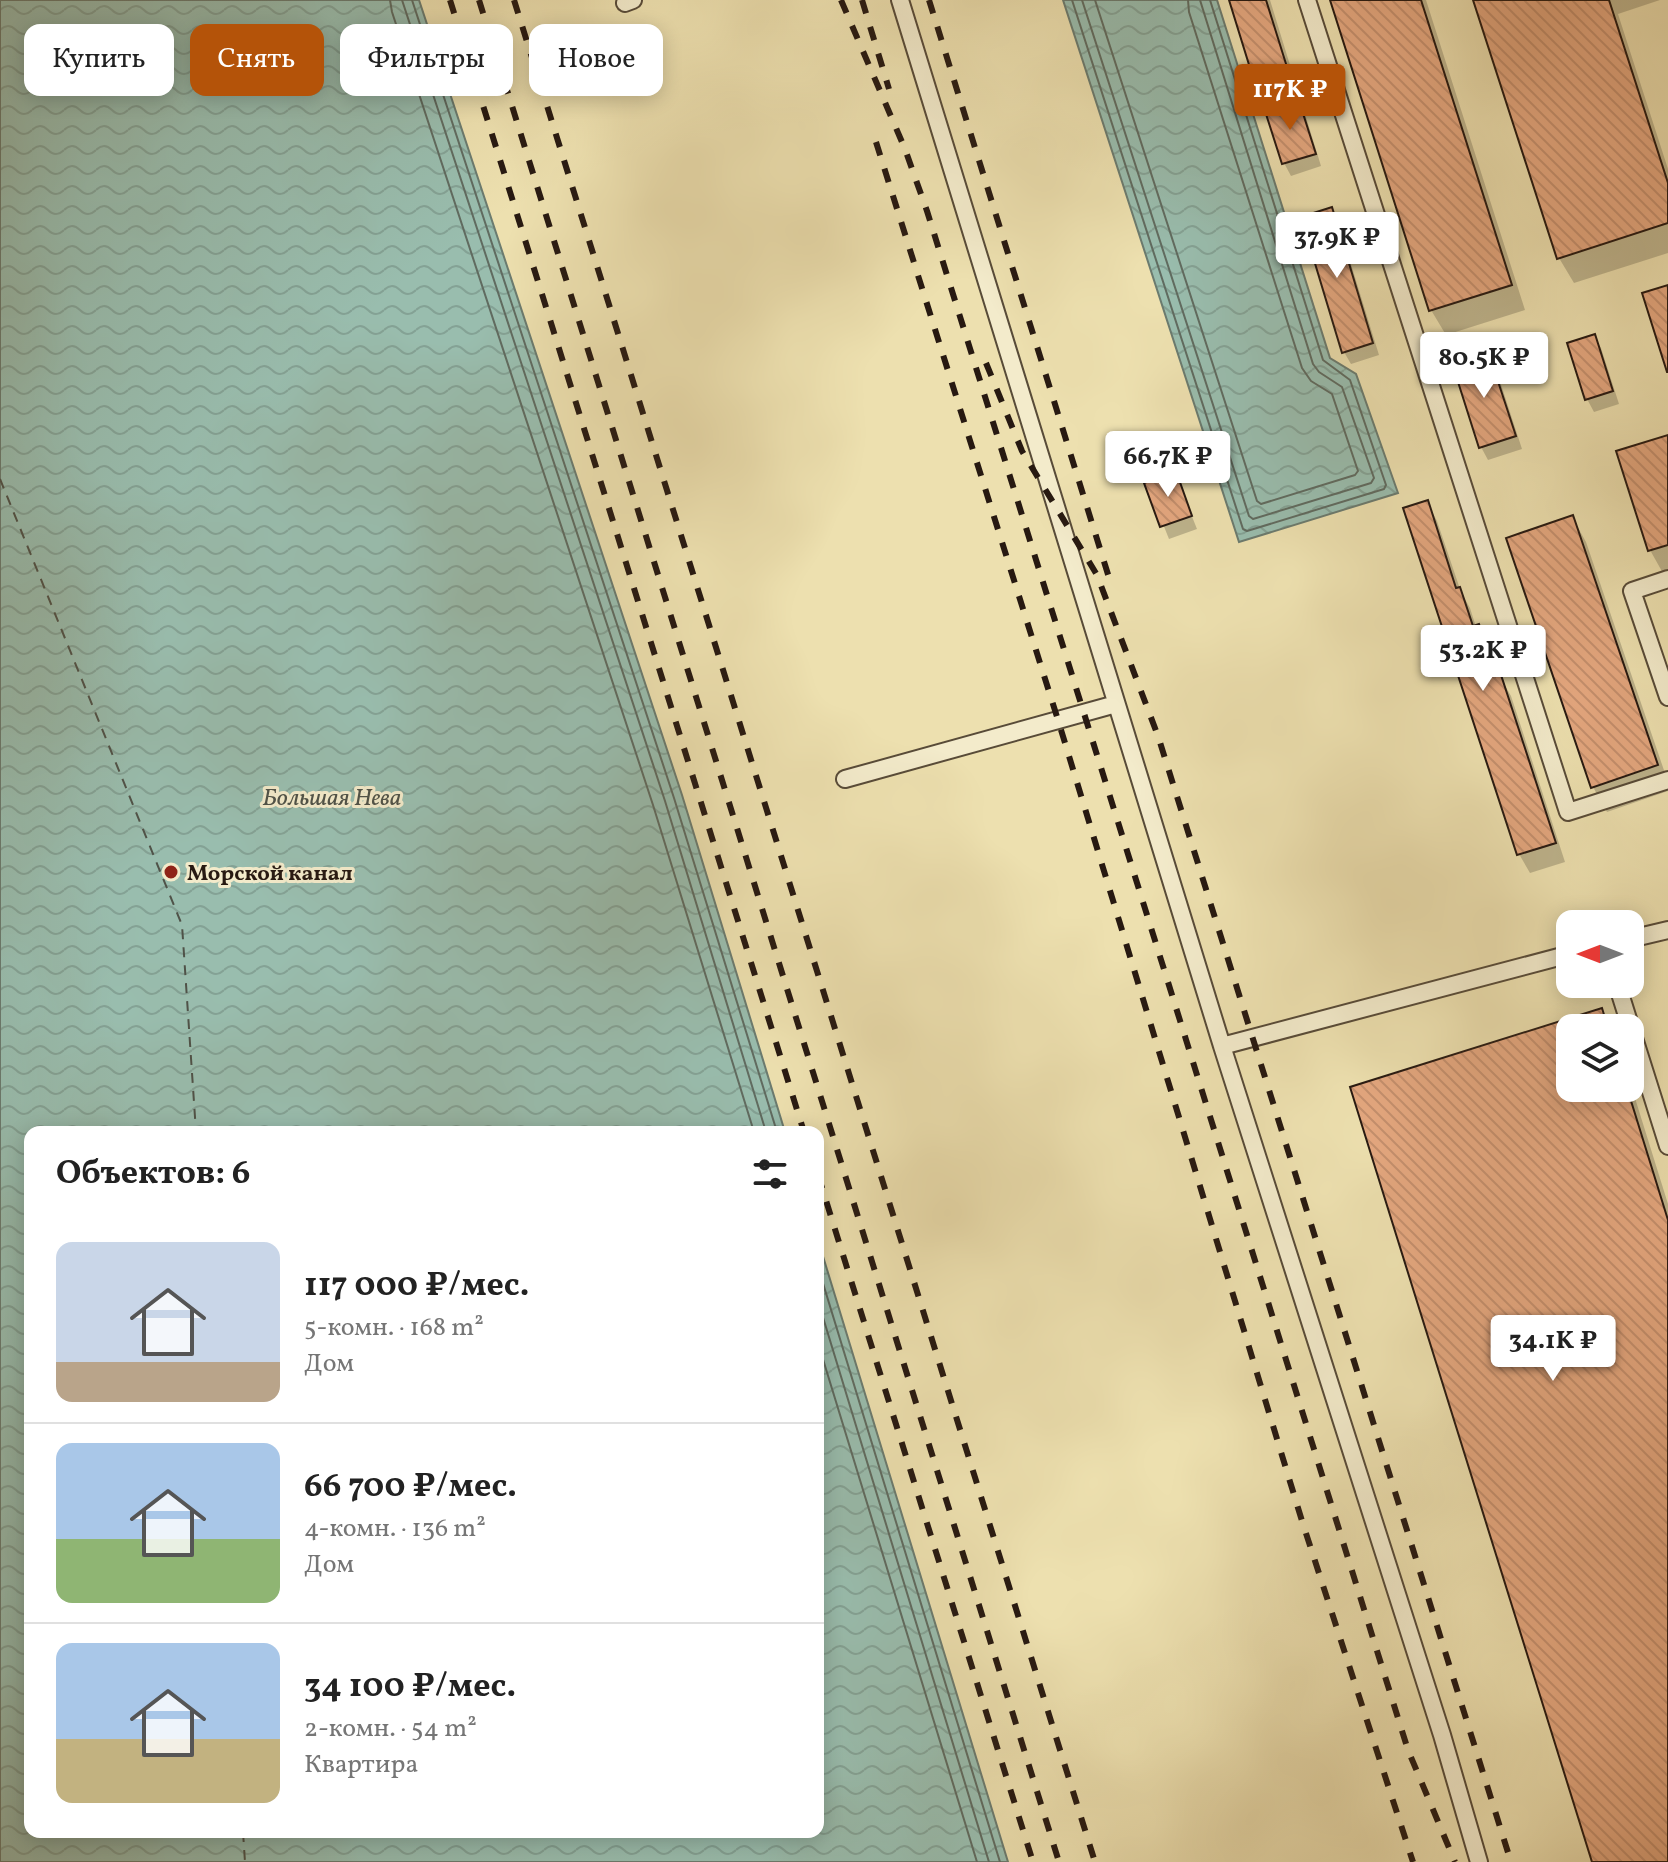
<!DOCTYPE html>
<html lang="ru">
<meta charset="utf-8">
<style>
:root{--surface:#fff;--page:#f2f2f2;--text:#222;--muted:#767676;--line:#e0e0e0;--accent:#b45309}
body{margin:0;font-family:Vollkorn,serif;background:var(--page);color:var(--text);height:100vh;display:flex;flex-direction:column;font-size:30px;white-space:nowrap}
*{box-sizing:border-box;margin:0}
p{font-size:26px;color:var(--muted)}
.icon{flex:none;width:44px;height:44px;fill:none;stroke:currentColor;stroke-width:2;stroke-linecap:round;stroke-linejoin:round}
.map{position:relative;flex:1;overflow:hidden}
.sheet{position:absolute;left:24px;top:1126px;width:800px;height:712px;display:flex;flex-direction:column;background:var(--surface);border-radius:16px;box-shadow:0 4px 20px #0003}
.sheet>*{flex:none}
.guide{position:absolute;left:24px;top:24px;width:800px;height:72px;display:flex;gap:16px}
.needle{width:52px;rotate:270deg}
.fabs{position:absolute;left:1556px;top:910px;display:grid;gap:16px}
.fabs a{display:grid;place-items:center;width:88px;height:88px;border-radius:16px;background:var(--surface);box-shadow:0 4px 20px #0003;font-size:40px}
.price{position:absolute;translate:-50% -68px;padding:0 18px;border-radius:8px;background:#fff;color:#222;font-size:26px;line-height:52px;filter:drop-shadow(0 2px 4px #0008)}
.price::after{content:'';position:absolute;left:50%;top:48px;width:24px;height:18px;margin-left:-12px;background:inherit;clip-path:polygon(0 0,100% 0,50% 100%)}
.price.current{background:var(--accent);color:#fff}
ul{padding:0;list-style:none}
li{display:flex;align-items:center;gap:24px;height:200px;padding:0 32px}
li+li{border-top:2px solid var(--line)}
li span{display:grid;place-items:center;flex:none;width:224px;height:160px;border-radius:16px;color:#555}
li>.icon{margin-inline-start:auto}
span .icon{width:96px;height:96px;fill:#fffc;stroke-width:1}
li b{font-size:34px}
h2{display:flex;justify-content:space-between;align-items:center;height:96px;padding:0 32px;font-size:34px}
.tag{padding:0 28px;border-radius:16px;background:var(--surface);box-shadow:0 4px 20px #0003;font-size:28px;line-height:72px}
.tag.current{background:var(--accent);color:#fff}
.map>svg:first-child{display:block}
</style>
<div class="map">
<svg width="1668" height="1862" viewBox="0 0 1668 1862">
<defs>
<pattern id="water-waves" width="16" height="10" patternUnits="userSpaceOnUse" patternTransform="scale(2)"><rect width="16" height="10" fill="#99bdae"/><path d="M0 5q4-4 8 0t8 0" fill="none" stroke="#84a295"/></pattern>
<pattern id="building-back-hatch" width="6" height="6" patternUnits="userSpaceOnUse" patternTransform="scale(2)"><rect width="6" height="6" fill="#e4a77f"/><path d="M-1 5l2 2M0 0l6 6M5-1l2 2" fill="none" stroke="#c48f6d"/></pattern>
</defs>
<rect width="100%" height="100%" fill="#ede0af"/>
<filter id="stains"><feTurbulence type="fractalNoise" baseFrequency=".0025" numOctaves="4"/><feColorMatrix values="0 0 0 0 .2 0 0 0 0 .09 0 0 0 0 .02 0 0 0 .5 -.17"/></filter>
<radialGradient id="worn" r=".72"><stop offset=".6" stop-color="#630" stop-opacity="0"/><stop offset="1" stop-color="#630" stop-opacity=".3"/></radialGradient>
<!-- water -->
<path fill="url(#water-waves)" stroke="#6b7b6f" stroke-width="2" d="M0 0H419L682 795 785 1132H30V1832H818V1240L1008 1862H0Z
M1063 0H1217L1330 358 1356 374 1398 493 1239 542Z"/>
<!-- shadow -->
<path fill="#0003" d="M1232 0H1270L1321 166 1291 176 1284 163Z
M1332 0H1426L1525 310 1446 335 1431 310Z
M1475 0H1660L1618 14 1668 169V253L1574 283 1559 258Z
M1331 210 1338 222 1379 355 1351 364 1344 352Z
M1594 336 1601 348 1619 404 1594 412 1587 399 1569 344Z
M1488 354 1495 366 1522 449 1488 460 1481 447 1454 365Z
M1668 437V574L1664 575 1650 550Z
M1175 474 1197 529 1169 539 1147 484Z
M1427 502 1437 521 1461 592 1470 608 1476 627H1478L1489 645 1500 677 1511 696 1565 862 1530 873 1519 854 1405 509Z
M1572 517 1586 542 1668 782V791L1607 812 1593 787Z
M1601 1011 1611 1028H1570V1088H1630V1082L1668 1204V1862H1594L1352 1088Z"/>
<g fill="none" stroke-linecap="round" stroke-linejoin="round">
<!-- shore -->
<path stroke="#606b60" stroke-width="2" d="M390 0 392 12 653 805 754 1132
M402 0 665 801 766 1132
M412 0 674 798 777 1132
M1072 0 1243 529 1247 531 1384 489 1386 485 1350 380 1323 360 1210 0
M1082 0 1249 516 1253 519 1371 483 1374 478 1342 387 1319 372 1313 364 1200 0
M1095 0 1257 501 1261 504 1355 475 1358 471 1332 394 1311 381 1302 368 1189 12 1188 0
M818 1267 1000 1862
M818 1301 989 1862
M818 1343 977 1862"/>
<!-- ferry -->
<path stroke="#4f5248" stroke-width="2" stroke-dasharray="10 8" stroke-linecap="butt" d="M0 479 182 925 196 1132
M243 1832 245 1862"/>
</g>
<!-- building -->
<path fill="url(#building-back-hatch)" stroke="#271911" stroke-width="2" d="M1229 0H1266L1297 99 1263 110Z
M1330 0H1421L1512 285 1429 311Z
M1473 0H1609L1668 183V223L1557 259Z
M1299 101 1316 154 1282 164 1265 111Z
M1332 207 1373 343 1342 353 1301 217Z
M1668 285V372H1667L1642 293Z
M1595 334 1613 391 1585 400 1567 343Z
M1488 351 1516 436 1479 448 1452 363Z
M1668 435V545L1648 551 1616 451Z
M1176 471 1192 516 1160 527 1144 483Z
M1428 500 1456 588 1460 587 1473 626 1479 624 1496 676 1501 675 1556 843 1517 855 1403 508Z
M1573 515 1658 765 1591 788 1506 538Z
M1602 1008 1608 1028H1570V1088H1627L1668 1220V1862H1592L1350 1087Z"/>
<g fill="none" stroke-linecap="round" stroke-linejoin="round">
<!-- lane casing -->
<g stroke="#584b38" stroke-width="20">
<path id="lane" d="M900 0 1222 1046 1570 954
M1307 0 1568 812 1668 780
M625 3 633 0
M1668 579 1632 591 1668 697
M845 779 1116 704
M1630 939 1668 930
M1617 984 1668 1146
M1222 1046 1442 1735 1479 1862"/>
</g>
<!-- lane -->
<use href="#lane" stroke="#f3ebcb" stroke-width="16"/>
<!-- rail -->
<path stroke="#271911" stroke-width="6" stroke-dasharray="14 14" stroke-linecap="butt" d="M450 0 804 1132
M479 0 1059 1862
M514 0 1095 1862
M841 0 905 149 927 211 1408 1750 1455 1862
M862 0 889 89
M929 0 1111 584
M876 142 1058 720 1302 1521 1413 1862
M986 363 1022 451 1097 575 1158 736 1511 1862
M818 1175 1033 1862"/>
</g>
<!-- markers -->
<circle fill="#8f2418" stroke="#f3ebcb" stroke-width="3" cx="171" cy="872" r="8"/>
<g text-anchor="middle" stroke-width="6" stroke-linejoin="round" paint-order="stroke">
<!-- poi labels -->
<g font-size="22" font-weight="bold" fill="#271911" stroke="#f3ebcb" text-anchor="start">
<text x="187" y="880">Морской канал</text>
</g>
<!-- water labels -->
<g font-size="24" font-style="italic" fill="#4f5248" stroke="#f3ebcb">
<text x="332" y="805">Большая Нева</text>
</g>
</g>
<rect width="100%" height="100%" filter="url(#stains)"/>
<rect width="100%" height="100%" fill="url(#worn)"/>
</svg>
<div class="fabs">
<a><svg class="needle" viewBox="-14 -14 28 28"><path d="M0-13l5 13h-10z" fill="#e53935"/><path d="M0 13l5-13h-10z" fill="#767676"/></svg></a>
<a><svg class="icon" aria-label="layers" viewBox="0 0 24 24"><path d="M12 4l9 5-9 5-9-5zM3 14l9 5 9-5"/></svg></a>
</div>
<b class="price current" style="left:1290px;top:132px">117K ₽</b>
<b class="price" style="left:1337px;top:280px">37.9K ₽</b>
<b class="price" style="left:1484px;top:400px">80.5K ₽</b>
<b class="price" style="left:1168px;top:499px">66.7K ₽</b>
<b class="price" style="left:1483px;top:693px">53.2K ₽</b>
<b class="price" style="left:1553px;top:1383px">34.1K ₽</b>
<div class="guide">
<a class="tag">Купить</a>
<a class="tag current">Снять</a>
<a class="tag">Фильтры</a>
<a class="tag">Новое</a>
</div>
<section class="sheet">
<h2>Объектов: 6<svg class="icon" aria-label="filters" viewBox="0 0 24 24"><path d="M4 7h16M4 17h16"/><circle cx="9" cy="7" r="2"/><circle cx="15" cy="17" r="2"/></svg></h2>
<ul>
<li><span style="background:linear-gradient(#c9d6e8 75%,#b9a48a 0)"><svg class="icon" aria-label="home" viewBox="0 0 24 24"><path d="M3 11l9-7 9 7M6 9v11h12V9"/></svg></span><div><b>117 000 ₽/мес.</b><p>5-комн. · 168 m²</p><p>Дом</p></div></li>
<li><span style="background:linear-gradient(#a9c7e8 60%,#8fb573 0)"><svg class="icon" aria-label="home" viewBox="0 0 24 24"><path d="M3 11l9-7 9 7M6 9v11h12V9"/></svg></span><div><b>66 700 ₽/мес.</b><p>4-комн. · 136 m²</p><p>Дом</p></div></li>
<li><span style="background:linear-gradient(#a9c7e8 60%,#c2b280 0)"><svg class="icon" aria-label="home" viewBox="0 0 24 24"><path d="M3 11l9-7 9 7M6 9v11h12V9"/></svg></span><div><b>34 100 ₽/мес.</b><p>2-комн. · 54 m²</p><p>Квартира</p></div></li>
</ul>
</section>
</div>
